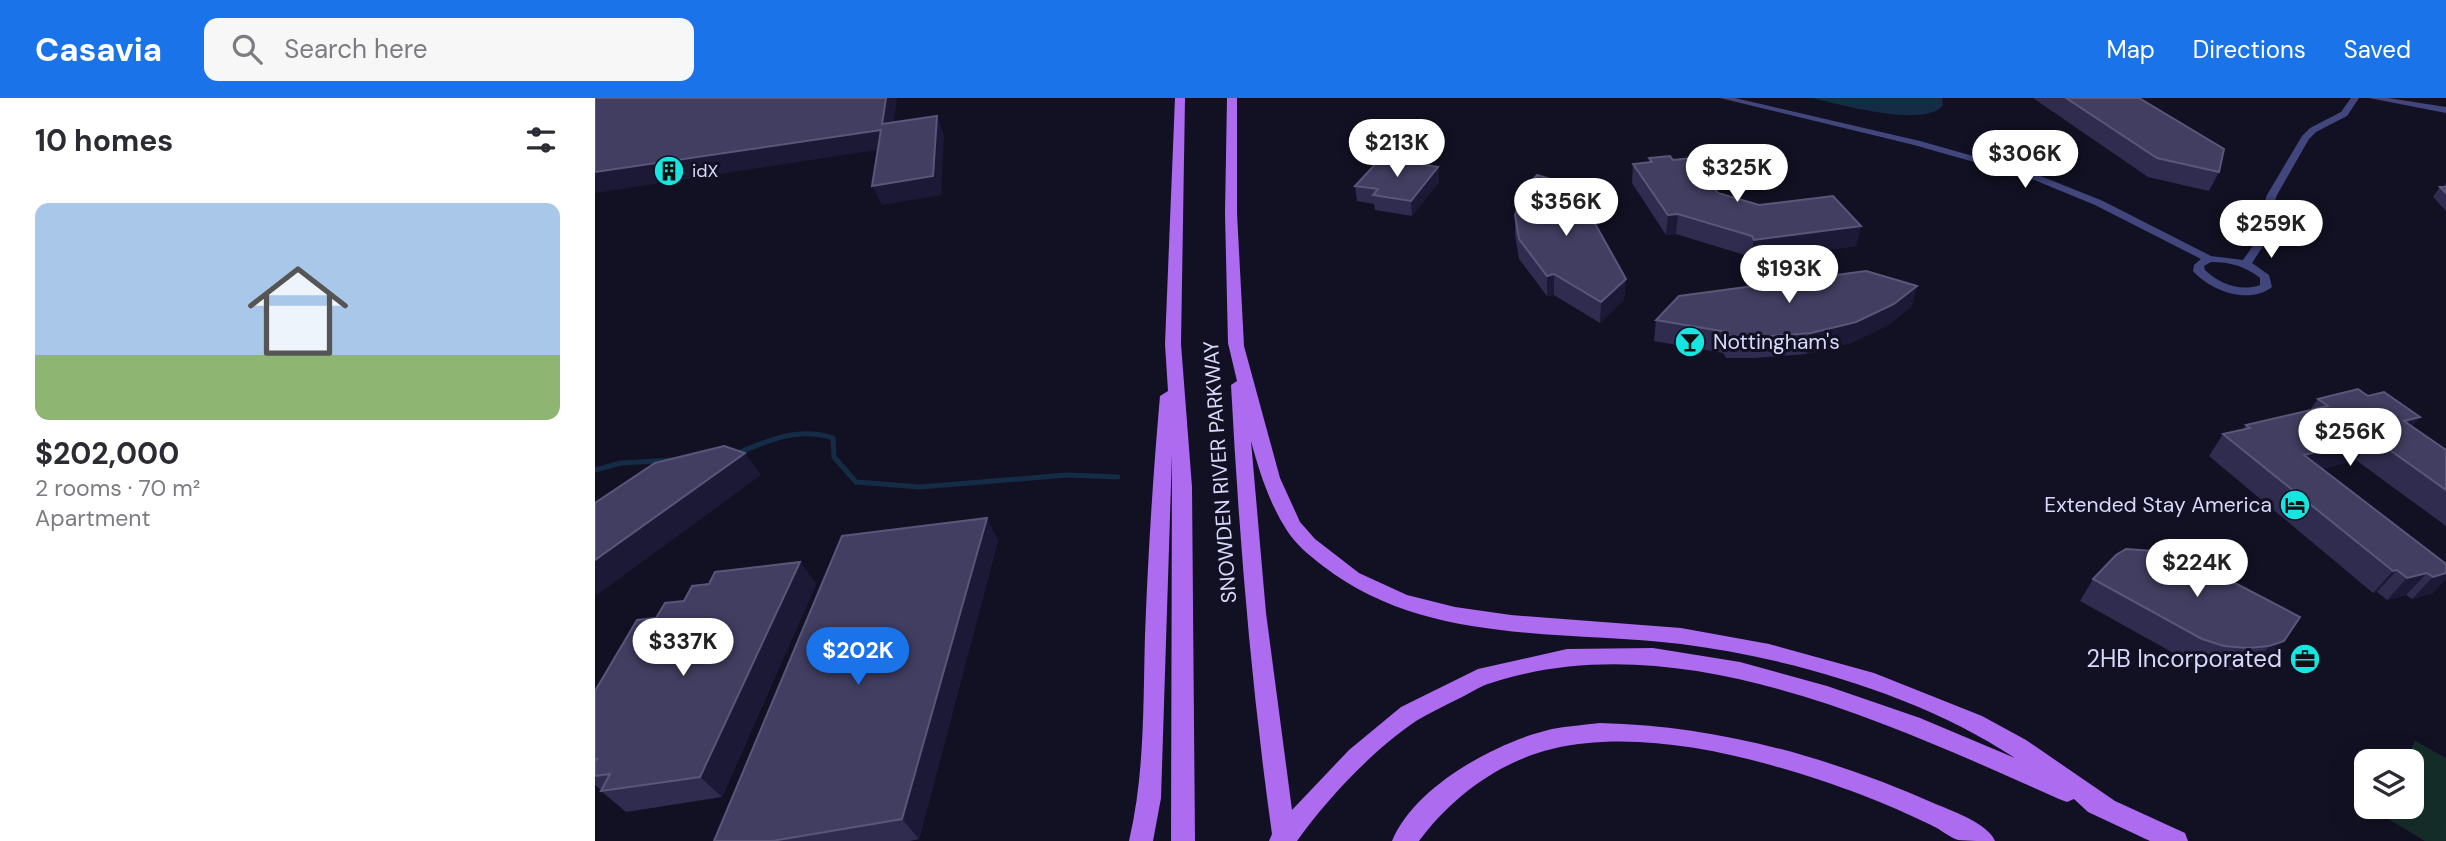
<!DOCTYPE html>
<meta charset="utf-8">
<style>
:root{--surface:#fff;--page:#f7f7f7;--text:#2b2b33;--muted:#7c7c81;--accent:#1a73e8}
body{margin:0;font-family:"DM Sans",sans-serif;background:var(--page);color:var(--text);height:100vh;display:flex;flex-direction:column;font-size:26px;white-space:nowrap}
*{box-sizing:border-box;margin:0}
p{font-size:23px;color:var(--muted)}
.icon{flex:none;width:38px;height:38px;fill:none;stroke:currentColor;stroke-width:2;stroke-linecap:round;stroke-linejoin:round}
.map{position:relative;flex:1;overflow:hidden}
.side{display:flex;flex-direction:column;background:var(--surface);width:595px}
.side>*{flex:none}
.controls{position:absolute;left:1759px;top:651px;display:grid;gap:14px}
.controls a{display:grid;place-items:center;width:70px;height:70px;border-radius:14px;background:var(--surface);box-shadow:0 7px 28px #0002;font-size:35px}
.price{position:absolute;translate:-50% -60px;padding:0 16px;border-radius:24px;background:#fff;color:#222;font-size:23px;line-height:46px;filter:drop-shadow(0 2px 4px #0008)}
.price::after{content:'';position:absolute;left:50%;top:42px;width:21px;height:16px;margin-left:-10px;background:inherit;clip-path:polygon(0 0,100% 0,50% 100%)}
.price.on{background:var(--accent);color:#fff}
ul{padding:0;list-style:none}
li{display:grid;align-content:center;gap:14px;height:371px;padding:0 35px}
li span{display:grid;place-items:center;height:217px;border-radius:14px;color:#555}
li>.icon{margin-inline-start:auto}
span .icon{width:126px;height:126px;fill:#fffc;stroke-width:1}
li b{font-size:30px}
h2{display:flex;justify-content:space-between;align-items:center;height:84px;padding:0 35px;font-size:30px}
header{display:flex;align-items:center;gap:42px;box-sizing:border-box;height:98px;padding:0 35px;background:var(--accent);color:#fff}
header strong{font-size:33px}
nav{display:flex;gap:38px;margin-inline-start:auto;font-size:24px}
.search{width:490px;height:63px;background:var(--page);display:flex;align-items:center;gap:18px;box-sizing:border-box;padding:0 24px;border-radius:14px;color:var(--muted);font-size:26px}
main{display:flex;flex:1;min-height:0}
.map>svg:first-child{display:block}
</style>
<header>
<strong>Casavia</strong>
<div class="search"><svg class="icon" aria-label="search" viewBox="0 0 24 24"><circle cx="10" cy="10" r="6"/><path d="M15 15l6 6"/></svg>Search here</div>
<nav><a>Map</a><a>Directions</a><a>Saved</a></nav>
</header>
<main>
<section class="side">
<h2>10 homes<svg class="icon" aria-label="filters" viewBox="0 0 24 24"><path d="M4 7h16M4 17h16"/><circle cx="9" cy="7" r="2"/><circle cx="15" cy="17" r="2"/></svg></h2>
<ul>
<li><span style="background:linear-gradient(#a9c7e8 70%,#8fb573 0)"><svg class="icon" aria-label="home" viewBox="0 0 24 24"><path d="M3 11l9-7 9 7M6 9v11h12V9"/></svg></span><div><b>$202,000</b><p>2 rooms · 70 m²</p><p>Apartment</p></div></li>
</ul>
</section>
<div class="map">
<svg width="1851" height="743" viewBox="0 0 1851 743">
<rect width="100%" height="100%" fill="#121123"/>
<!-- green -->
<path fill="#152d29" d="M1820 643 1851 660V743H1830L1785 716 1789 709H1816V663H1811Z"/>
<!-- water -->
<path fill="#142c45" d="M1217 0H1347L1348 7C1331 31 1243 6 1217 0Z"/>
<g fill="none" stroke-linecap="round" stroke-linejoin="round">
<!-- stream -->
<path stroke="#142c45" stroke-width="5" d="M140 356C173 343 203 328 238 340L239 359 261 384 325 389 472 377 523 379
M0 372 26 365 78 362"/>
<!-- minor -->
<path fill="#41467d" fill-rule="evenodd" d="M1125 0H1140L1325 43 1438 75 1508 103 1616 158 1648 162 1662 142 1665 117 1672 97 1707 38 1715 30 1746 14 1756 0H1764L1752 18 1721 34 1714 41 1682 97 1675 117 1672 142 1657 165 1674 177 1677 189C1654 207 1616 193 1598 173L1599 167 1606 161 1500 107 1432 79 1319 47ZM1616 164C1635 164 1650 168 1665 180V187C1645 194 1625 186 1610 172L1609 168Z"/>
<!-- tertiary -->
<path fill="#41467d" fill-rule="evenodd" d="M1774 0H1793L1851 9V15Z"/>
<!-- primary -->
<path fill="#ad6bef" fill-rule="evenodd" d="M580 0H590L586 246 597 389 600 743H576L577 356 566 700 558 743H534C550 675 548 606 550 537 553 457 558 377 565 298L573 293 570 246Z
M632 0H642V115L649 248 685 380 705 424 720 441 764 475 812 497 860 509 916 517 1086 530 1174 546 1279 575 1387 618 1431 642 1520 703 1590 735 1593 743H1555L1493 714 1479 701 1472 704 1464 701C1295 626 1083 524 896 585 885 588 874 596 863 601 849 608 834 615 821 623 779 651 731 702 702 743H674L677 736C656 587 644 437 636 287L642 283 633 245 630 115ZM656 343C664 373 674 404 691 431 701 447 714 457 728 468 830 547 965 532 1086 546 1196 560 1327 598 1420 660L1325 620 1232 588 1145 564 1058 550 972 551 883 571 806 609 754 652 697 712 671 515Z
M1005 625C1124 628 1235 659 1343 707 1360 714 1393 726 1400 743 1389 743 1374 743 1363 742 1354 739 1345 731 1336 727 1313 716 1291 706 1267 697 1176 663 1054 628 957 651 903 664 856 700 824 743H797C820 688 901 644 957 631 973 628 989 627 1005 625Z"/>
</g>
<!-- wall -->
<path fill="#2f2c4f" d="M1438 0H1544L1624 74 1614 93 1553 79Z
M1054 60 1078 62 1123 95 1164 107 1266 128 1261 148 1155 162 1153 158 1081 136 1071 137 1037 85 1038 66 1054 64Z
M843 69 844 84 817 118 780 112 779 106 762 103 760 88Z
M1851 85V113L1838 99 1845 89H1848Z
M920 118 1031 181 1029 201 1005 225 959 197 952 198 924 161 920 137Z
M1322 188 1316 209 1293 227 1256 245 1211 256 1159 260H1131L1128 255 1059 243 1061 222Z
M1723 301 1817 329 1851 352V428L1761 362 1726 371 1851 466 1838 495 1817 501 1811 497 1792 502 1782 494 1778 495 1614 358 1628 336 1648 332 1651 327 1715 312Z
M403 442 324 741 315 743H119Z
M205 464 221 486 127 699 31 714 6 693V692L0 687V593L89 503 114 486Z
M1498 481 1705 519 1671 564 1656 570 1636 572 1612 569 1591 562 1485 503Z"/>
<!-- shaded-wall -->
<path fill="#1c1936" d="M291 0H302L296 45 287 26Z
M342 18 349 37 346 97 287 107 277 88Z
M286 32 295 50 0 95V74Z
M843 69 844 84 817 118 816 103Z
M1083 116 1081 136 1071 137 1073 117Z
M1266 128 1261 148 1155 162 1159 142Z
M959 176V197L952 198V178Z
M1031 181 1029 201 1005 225 1006 204Z
M1322 188 1316 209 1293 227 1256 245 1211 256 1216 235Z
M1825 319 1808 340 1809 323Z
M1778 340 1761 362 1693 379 1709 357Z
M150 355 166 377 2 497 0 495V462Z
M392 420 403 442 324 741 307 721Z
M205 464 221 486 127 699 105 679Z
M1802 472 1782 494 1778 495 1798 473Z
M1832 475 1811 497 1792 502 1812 480Z
M1851 475V481L1838 495 1817 501 1838 479Z
M1689 543 1671 564 1656 570 1674 548Z"/>
<!-- building -->
<path fill="#413e61" stroke="#59567a" stroke-width="2" d="M0 0H291L287 26 342 18 338 78 277 88 286 32 0 74Z
M1471 0H1544L1629 51 1624 74 1562 60Z
M1075 58 1078 62 1096 60 1123 95 1164 107 1238 98 1266 128 1159 142 1157 138 1083 116 1073 117 1038 66 1057 64 1054 60Z
M786 60 843 69 816 103 778 97 783 91 760 88Z
M942 77 979 88 1031 181 1006 204 959 176 952 178 924 141 920 117 928 94Z
M1845 89H1851V95Z
M1271 173 1322 188 1299 206 1261 224 1216 235 1163 239 1134 238 1132 234 1061 222 1084 198Z
M1763 291 1773 298 1789 294 1825 319 1809 323 1851 352V392L1778 340 1709 357 1851 466V475L1838 479 1832 475 1812 480 1802 472 1798 473 1628 336 1655 330 1651 327 1733 308 1723 301Z
M129 348 150 355 0 462V405L60 365Z
M392 420 307 721 177 743H119L247 438Z
M1531 451 1573 454 1592 460 1705 519 1689 543 1674 548 1653 550 1629 548 1607 541 1498 481 1521 457Z
M205 464 105 679 6 693 15 676 0 678V664L2 661H0V593L42 522 61 520 70 505 89 503 97 488 114 486 120 474Z"/>
<!-- icons -->
<defs>
<g id="building-disc" transform="scale(1.575)"><circle r="9.5" fill="#19e5e0" stroke="#121123"/><path d="M-4-6H4V6H1V3H-1V6H-4ZM-2.5-4.3h1.7v1.8h-1.7ZM.8-4.3h1.7v1.8H.8ZM-2.5-1h1.7V.8h-1.7ZM.8-1h1.7V.8H.8Z" fill="#111"/></g>
<g id="bar-disc" transform="scale(1.575)"><circle r="9.5" fill="#19e5e0" stroke="#121123"/><path d="M-6-5H6L.8 .8V4.5H3.5V6h-7V4.5H-.8V.8Z" fill="#111"/></g>
<g id="hotel-disc" transform="scale(1.575)"><circle r="9.5" fill="#19e5e0" stroke="#121123"/><path d="M-6-4.5h1.5V1H6V5H4.5V3h-9V5H-6ZM-4 0a1.8 1.8 0 1 1 3.6 0ZM.5 0V-2.5h3Q6-2.5 6 0Z" fill="#111"/></g>
<g id="office-disc" transform="scale(1.575)"><circle r="9.5" fill="#19e5e0" stroke="#121123"/><path d="M-6-3h4V-5.5h4V-3h4V5H-6ZM-1-4.5V-3h2v-1.5ZM-6 0V1H6V0Z" fill="#111"/></g>
</defs>
<g fill-rule="evenodd">
<use href="#building-disc" x="74" y="73"/>
<use href="#bar-disc" x="1095" y="244"/>
<use href="#hotel-disc" x="1700" y="407"/>
<use href="#office-disc" x="1710" y="561"/>
</g>
<g text-anchor="middle" stroke-width="6" stroke-linejoin="round" paint-order="stroke">
<!-- far-poi labels -->
<g font-size="18" fill="#d8d8fb" stroke="#121123" text-anchor="start">
<text x="97" y="79">idX</text>
</g>
<!-- poi labels -->
<g font-size="21" fill="#d8d8fb" stroke="#121123" text-anchor="start">
<text x="1118" y="251">Nottingham's</text>
<text x="1677" y="414" text-anchor="end">Extended Stay America</text>
</g>
<!-- street labels -->
<g font-size="21" fill="#d8d8fb" stroke="#121123">
<text transform="translate(625 374) rotate(-94)" y="7">SNOWDEN RIVER PARKWAY</text>
</g>
<!-- near-poi labels -->
<g font-size="24" fill="#d8d8fb" stroke="#121123" text-anchor="end">
<text x="1687" y="569">2HB Incorporated</text>
</g>
</g>
</svg>
<div class="controls">
<a><svg class="icon" aria-label="layers" viewBox="0 0 24 24"><path d="M12 4l9 5-9 5-9-5zM3 14l9 5 9-5"/></svg></a>
</div>
<b class="price" style="left:802px;top:81px">$213K</b>
<b class="price" style="left:1430px;top:92px">$306K</b>
<b class="price" style="left:1142px;top:106px">$325K</b>
<b class="price" style="left:971px;top:140px">$356K</b>
<b class="price" style="left:1676px;top:162px">$259K</b>
<b class="price" style="left:1194px;top:207px">$193K</b>
<b class="price" style="left:1755px;top:370px">$256K</b>
<b class="price" style="left:1602px;top:501px">$224K</b>
<b class="price" style="left:88px;top:580px">$337K</b>
<b class="price on" style="left:263px;top:589px">$202K</b>
</div>
</main>
